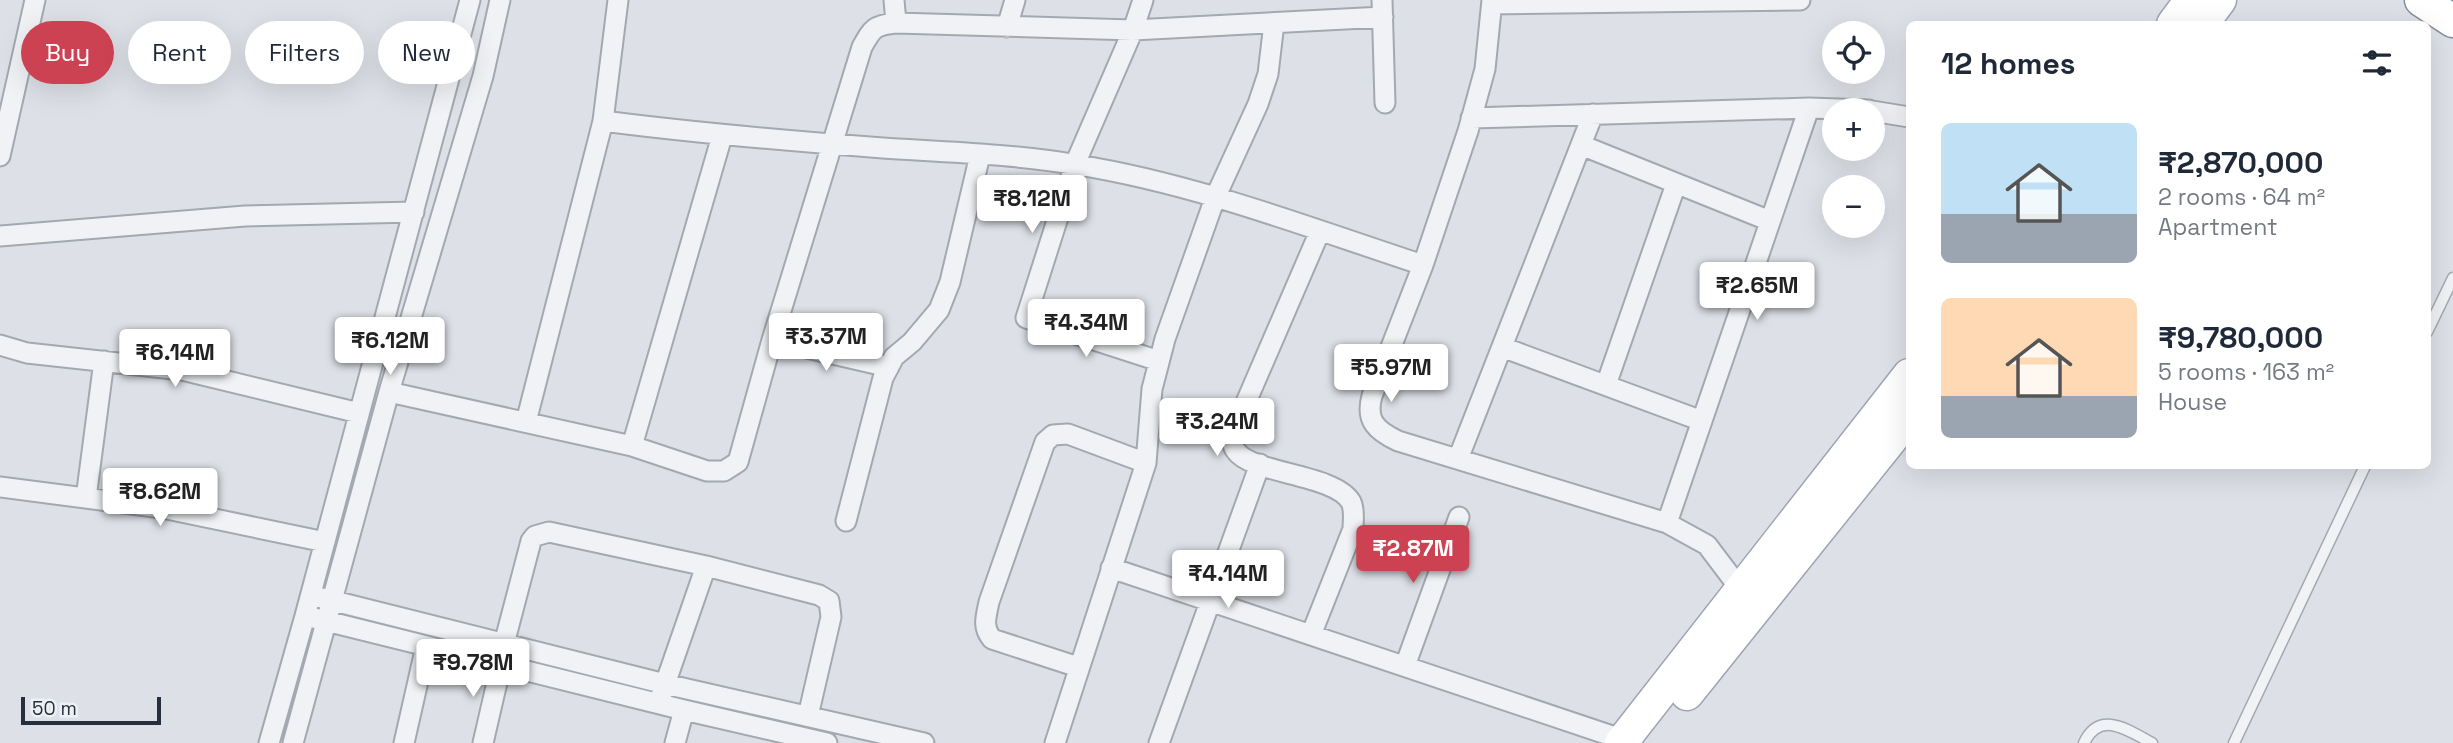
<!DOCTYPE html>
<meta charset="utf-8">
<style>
:root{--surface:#fff;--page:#f2f2f3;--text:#1f2937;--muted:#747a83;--accent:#cc4252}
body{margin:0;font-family:"Space Grotesk",sans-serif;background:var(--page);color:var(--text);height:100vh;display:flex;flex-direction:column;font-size:26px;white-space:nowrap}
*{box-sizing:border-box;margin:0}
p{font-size:23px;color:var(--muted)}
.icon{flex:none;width:38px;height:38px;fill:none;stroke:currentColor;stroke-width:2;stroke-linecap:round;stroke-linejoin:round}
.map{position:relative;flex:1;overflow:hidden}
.drawer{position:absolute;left:1906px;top:21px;width:525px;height:448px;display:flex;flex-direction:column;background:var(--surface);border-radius:10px;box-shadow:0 7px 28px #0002}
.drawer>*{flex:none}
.banner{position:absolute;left:21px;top:21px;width:665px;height:63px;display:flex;gap:14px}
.tools{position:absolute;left:1822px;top:21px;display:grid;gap:14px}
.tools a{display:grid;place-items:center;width:63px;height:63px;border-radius:50%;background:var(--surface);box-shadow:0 7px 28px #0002;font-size:35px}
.scale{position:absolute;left:21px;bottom:18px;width:140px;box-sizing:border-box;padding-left:7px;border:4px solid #272e3d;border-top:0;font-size:19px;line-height:24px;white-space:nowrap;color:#272e3d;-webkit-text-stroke:5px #edf0f5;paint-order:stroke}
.price{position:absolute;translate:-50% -60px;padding:0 16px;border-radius:7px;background:#fff;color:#222;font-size:23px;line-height:46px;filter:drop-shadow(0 2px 4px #0008)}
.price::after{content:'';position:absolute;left:50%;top:42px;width:21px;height:16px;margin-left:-10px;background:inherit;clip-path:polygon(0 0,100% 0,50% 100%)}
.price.current{background:var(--accent);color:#fff}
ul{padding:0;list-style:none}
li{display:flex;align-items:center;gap:21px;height:175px;padding:0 35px}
li span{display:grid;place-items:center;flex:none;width:196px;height:140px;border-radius:10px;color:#555}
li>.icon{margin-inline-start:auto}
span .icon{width:84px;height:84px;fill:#fffc;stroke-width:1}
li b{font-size:30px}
h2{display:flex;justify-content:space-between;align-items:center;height:84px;padding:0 35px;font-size:30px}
.chip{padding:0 24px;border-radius:32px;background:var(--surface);box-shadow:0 7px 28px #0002;font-size:24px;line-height:63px}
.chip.current{background:var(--accent);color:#fff}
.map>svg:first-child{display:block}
</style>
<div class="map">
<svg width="2453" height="743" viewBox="0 0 2453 743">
<rect width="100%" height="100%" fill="#dde1e7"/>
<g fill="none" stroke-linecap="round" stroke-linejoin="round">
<!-- service casing -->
<g stroke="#a3a8b1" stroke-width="13">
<path id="service" d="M2427 332 2453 278
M2084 743C2100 709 2129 731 2152 743
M2234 743 2365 466"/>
</g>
<!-- minor casing -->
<g stroke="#a3a8b1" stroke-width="23">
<path id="minor" d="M618 0 603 121C696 133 789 141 883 148 947 152 1014 154 1078 165 1196 184 1310 228 1423 265
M894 0 896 23
M1143 0 1133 30 1075 164 1026 318 1159 361
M1382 0 1385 103
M1492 0 1485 69 1468 131 1423 265 1372 396C1365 421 1377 431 1398 441L1667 523 1707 545 1741 590
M1492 4 1800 0
M1007 27 1015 0
M1872 111 1909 117
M1471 118 1809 108 1869 110
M1581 145 1770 221
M0 156 35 0
M0 236 245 216 414 212
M772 340 889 367
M0 345 27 353 182 370 359 413
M1502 347 1702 421
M1606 385 1676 184
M389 392 632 446 707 471H724L738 462 772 340 862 47C872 29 874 25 896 23L1133 30 1383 17
M526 422 603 121
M632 446 722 136
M1458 459 1593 114
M0 487 162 508 325 542
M86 498 104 361
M846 521 883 378 894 357 912 342 939 310 950 282 980 155
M1667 523 1809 108
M1111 568 1624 740
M322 598 665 684 924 743
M314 618 684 710 827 743
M1311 635 1353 529C1353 521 1355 510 1351 502 1335 474 1252 474 1236 451 1231 445 1233 437 1234 430L1320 231
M504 644 531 541 535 536 549 532 706 566 819 595 829 601 831 617 808 716
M1405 666 1459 517
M1078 667 992 639C982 627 986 617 989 602L1045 442 1053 435 1068 434 1146 463
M661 696 706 566
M269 743 305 616 470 0
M293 743 389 392 483 76 500 0
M404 743 426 646
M483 743 501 665
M675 743 684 710
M1055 743 1146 463 1152 389 1165 339 1215 198 1258 104 1268 74 1274 23
M1159 743 1260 464"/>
</g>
<!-- primary casing -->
<g stroke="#9da5b3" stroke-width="35">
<path id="primary" d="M2173 24 2191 0
M2202 24 2220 0
M1687 694 1909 417
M1621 743 1909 375"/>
</g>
<!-- trunk casing -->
<g stroke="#858e9d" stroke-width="35">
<path id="trunk" d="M2421 0 2453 21"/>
</g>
<!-- service -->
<use href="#service" stroke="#f0f2f5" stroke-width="10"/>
<!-- minor -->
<use href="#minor" stroke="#f0f2f5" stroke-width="19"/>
<!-- primary -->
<use href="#primary" stroke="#fff" stroke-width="32"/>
<!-- trunk -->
<use href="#trunk" stroke="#fff" stroke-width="32"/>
</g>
</svg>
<div class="tools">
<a><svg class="icon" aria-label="locate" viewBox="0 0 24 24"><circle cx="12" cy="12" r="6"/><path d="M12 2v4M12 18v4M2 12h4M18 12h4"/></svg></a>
<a>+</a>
<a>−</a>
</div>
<div class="scale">50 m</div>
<b class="price" style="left:1032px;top:235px">₹8.12M</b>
<b class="price" style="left:1757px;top:322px">₹2.65M</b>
<b class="price" style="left:1086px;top:359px">₹4.34M</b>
<b class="price" style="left:826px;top:373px">₹3.37M</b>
<b class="price" style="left:390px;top:377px">₹6.12M</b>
<b class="price" style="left:175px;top:389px">₹6.14M</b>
<b class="price" style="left:1391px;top:404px">₹5.97M</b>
<b class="price" style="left:1217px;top:458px">₹3.24M</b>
<b class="price" style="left:160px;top:528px">₹8.62M</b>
<b class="price current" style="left:1413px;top:585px">₹2.87M</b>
<b class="price" style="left:1228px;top:610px">₹4.14M</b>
<b class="price" style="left:473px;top:699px">₹9.78M</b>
<div class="banner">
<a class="chip current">Buy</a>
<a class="chip">Rent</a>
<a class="chip">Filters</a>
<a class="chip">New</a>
</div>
<section class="drawer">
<h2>12 homes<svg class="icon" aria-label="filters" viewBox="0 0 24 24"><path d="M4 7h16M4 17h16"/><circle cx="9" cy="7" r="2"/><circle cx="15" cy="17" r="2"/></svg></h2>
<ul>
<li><span style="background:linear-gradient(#bfe0f5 65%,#9aa5b1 0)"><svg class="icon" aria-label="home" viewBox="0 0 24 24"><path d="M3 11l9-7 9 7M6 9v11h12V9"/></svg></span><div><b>₹2,870,000</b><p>2 rooms · 64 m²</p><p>Apartment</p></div></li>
<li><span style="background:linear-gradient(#ffd9b3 70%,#9aa5b1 0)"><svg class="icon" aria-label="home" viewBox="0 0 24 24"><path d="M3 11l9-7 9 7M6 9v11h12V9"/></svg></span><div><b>₹9,780,000</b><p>5 rooms · 163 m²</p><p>House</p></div></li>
</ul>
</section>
</div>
